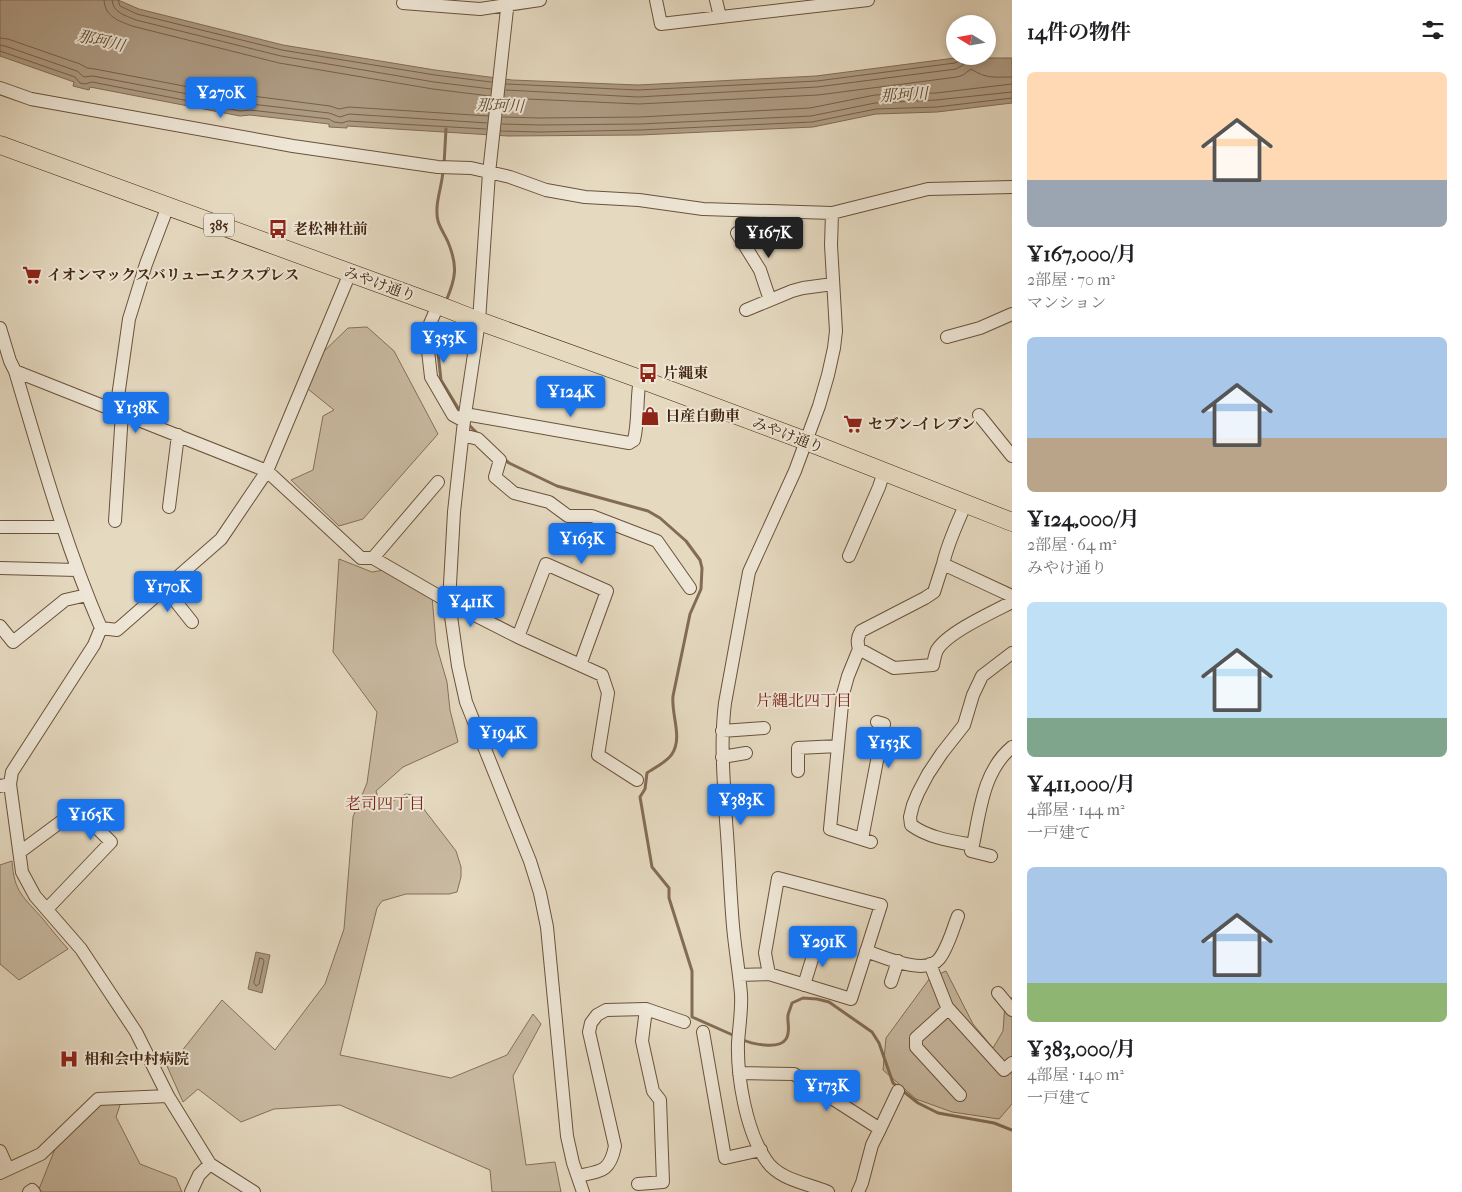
<!DOCTYPE html>
<html lang="ja">
<meta charset="utf-8">
<style>
:root{--surface:#fff;--page:#f2f2f2;--text:#202124;--muted:#757577;--accent:#1a73e8}
body{margin:0;font-family:"IM FELL French Canon","Noto Serif JP",serif;background:var(--page);color:var(--text);height:100vh;display:flex;flex-direction:column;font-size:19px;white-space:nowrap}
*{box-sizing:border-box;margin:0}
p{font-size:16px;color:var(--muted)}
.icon{flex:none;width:28px;height:28px;fill:none;stroke:currentColor;stroke-width:2;stroke-linecap:round;stroke-linejoin:round}
.map{position:relative;flex:1;overflow:hidden}
.side{display:flex;flex-direction:column;background:var(--surface);width:450px}
.side>*{flex:none}
.needle{width:32px;rotate:281deg}
.buttons{position:absolute;left:946px;top:15px;display:grid;gap:10px}
.buttons a{display:grid;place-items:center;width:50px;height:50px;border-radius:50%;background:var(--surface);box-shadow:0 2px 8px #0003;font-size:25px}
.price{position:absolute;translate:-50% -42px;padding:0 11px;border-radius:5px;background:var(--accent);color:#fff;font-size:16px;line-height:32px;filter:drop-shadow(0 1px 2px #0008)}
.price::after{content:'';position:absolute;left:50%;top:30px;width:15px;height:11px;margin-left:-8px;background:inherit;clip-path:polygon(0 0,100% 0,50% 100%)}
.price.current{background:#222;color:#fff}
ul{padding:0;list-style:none}
li{display:grid;align-content:center;gap:10px;height:265px;padding:0 15px}
li span{display:grid;place-items:center;height:155px;border-radius:8px;color:#555}
li>.icon{margin-inline-start:auto}
span .icon{width:90px;height:90px;fill:#fffc;stroke-width:1}
li b{font-size:21px}
h2{display:flex;justify-content:space-between;align-items:center;height:60px;padding:0 15px;font-size:21px}
main{display:flex;flex:1;min-height:0}
.map>svg:first-child{display:block}
</style>
<main>
<div class="map">
<svg width="1012" height="1192" viewBox="0 0 1012 1192">
<rect width="100%" height="100%" fill="#e5d9c0"/>
<filter id="stains"><feTurbulence type="fractalNoise" baseFrequency=".004" numOctaves="4"/><feColorMatrix values="0 0 0 0 .2 0 0 0 0 .09 0 0 0 0 .02 0 0 0 .5 -.17"/></filter>
<radialGradient id="worn" r=".72"><stop offset=".6" stop-color="#630" stop-opacity="0"/><stop offset="1" stop-color="#630" stop-opacity=".3"/></radialGradient>
<!-- green -->
<path fill="#c9baa2" stroke="#867058" d="M367 327 394 351 438 434 363 519 339 526 291 480 313 470 323 416 334 410 308 389 316 359 348 328Z
M339 559 372 572 384 570 432 596 436 644 447 682 450 710 458 742 403 767 376 791 381 807 406 794 413 795 456 851 461 867V877L457 892 449 894H406L382 901 377 908 340 1055 451 1078 507 1055 533 1014 541 1024 513 1076 526 1165 555 1162 561 1192H492L490 1170 340 1105 274 1109 241 1122 198 1089 183 1102 163 1057 181 1052 222 1000 275 1050 325 984 344 929 353 817 367 783 377 712 333 652Z
M12 861C14 893 24 897 43 919 51 929 59 939 68 949L19 980 0 964V865Z
M946 971 973 1024 993 1048 1003 1031 1005 1004 1012 997V1104L999 1119 952 1112 916 1099 883 1070 886 1038 930 978Z
M121 1102 116 1117 140 1164 176 1178 182 1192H43L39 1189 55 1149 100 1103Z"/>
<!-- water -->
<path fill="#ae9c84" stroke="#836c55" d="M0 0H118L139 9 283 45 435 70 512 80 638 85 816 76 955 58H1012V103L937 112 876 114 813 127 640 135 508 136 347 126V128L329 127V124L250 115 240 116 90 87 89 90 73 86 74 82 0 56Z
M256 952 270 955 262 993 248 989Z"/>
<g fill="none" stroke-linecap="round" stroke-linejoin="round">
<!-- shore -->
<path stroke="#78604a" stroke-width="1" d="M104 0C105 17 119 21 132 26L279 63 433 89 490 96
M112 0C113 13 125 15 136 20L281 56 434 82 491 89
M118 0 120 6 137 14 282 50 435 75 491 82
M0 38 8 39 80 64 87 68 95 69 241 97 252 96 330 106 339 109 349 107 488 116
M0 45 5 46 77 71 84 77 93 76 241 104H251L329 113 340 117 349 114 487 123
M0 51 75 77 80 83 85 84 92 82 240 111 250 110 329 119 334 122 342 123 348 121 486 129
M506 84 638 90 817 81 955 63 959 61 960 56
M506 90 638 97 817 87 956 69 963 65 966 56
M505 98 639 104 818 95 957 77 963 75 971 69C987 79 993 77 1012 77
M503 117 540 118 640 117 810 108 875 95 936 93 1012 84
M502 124 540 125 640 124 811 116 875 103 936 100 1012 92
M501 131 540 132 640 130 812 122 876 109 937 107 1012 98
M260 958 263 959 264 961 259 984 256 986 254 983Z"/>
<!-- stream -->
<path stroke="#836c55" stroke-width="3" d="M444 165 446 129
M443 171C442 187 434 205 438 221 440 228 445 235 448 242 458 266 456 278 446 301
M435 326 441 380 461 413
M467 423 478 434
M503 458 509 463 557 486 648 511 660 518 686 541 700 560 702 568 701 589 690 614 673 696C671 715 683 737 672 754 667 762 654 768 647 773L645 789 640 797 652 867 669 888V898L692 971V1017L735 1036
M741 1039C751 1044 779 1050 786 1039 791 1031 787 1023 788 1015 789 1011 791 1007 792 1003L803 998 817 999 829 1002 872 1032 879 1043 893 1083 918 1103 938 1113 994 1123 1012 1130"/>
<!-- minor casing -->
<g stroke="#6b523b" stroke-width="14">
<path id="minor" d="M405 0 403 3 480 9 540 0
M508 0 489 173 479 321 464 421 454 512 449 602 458 666 466 702 530 861 540 893 547 927 567 1136 573 1163 583 1192
M656 0 661 24 868 0
M716 0 720 17
M0 88 31 99 293 146 438 167 471 168 510 177 546 190 585 197 639 200 703 209 832 213 928 189 1012 187
M737 233 760 270 770 300
M438 305 426 333 431 377 453 415 464 421
M746 310 792 291 803 288 833 284
M0 328 10 361 15 371C41 458 65 545 101 628L94 645 12 772 10 784 0 786
M947 337 980 328 1012 314
M15 371 267 471 361 558H373L449 602 518 637 602 675 608 693 598 755 637 780
M116 411 129 319 146 264 168 206
M465 414 629 443 634 440C639 419 636 400 640 379
M979 415 1012 456
M463 435 478 439 500 460 495 477 514 493 549 502 568 516H592L657 541 690 588
M966 503C957 524 948 542 943 564L1012 596
M169 507 178 435
M115 521 122 413
M0 527H62
M849 556 879 487 884 472
M373 558 438 482
M943 564 934 592 925 598 861 631C857 638 857 642 859 649L894 668 933 665C934 661 935 654 937 650 948 632 993 612 1012 602
M0 568 77 570
M165 588 192 622
M0 626 13 642 65 600 87 595
M101 628 117 630 221 539 267 471 350 273
M518 637 546 564 607 591 580 665
M722 731 764 728
M838 746 830 829 871 842
M722 757 746 753
M798 771V748L838 746 843 694 848 676 859 649
M725 800 747 798
M862 839 884 724 877 722
M973 845C951 841 929 838 911 825L910 817 913 805 918 793 928 774 942 753 964 725 973 695 982 676 1012 653
M20 852 78 809 111 842 47 909
M991 856 971 851 973 845C980 811 983 771 1012 747
M866 951C884 957 925 976 939 959 948 948 953 928 958 916
M930 964 947 1007 1004 1070 1012 1063
M739 975 769 974 851 999 881 905 778 878 765 953 769 974
M891 982 898 961
M804 985 817 943
M998 993 1012 1010
M948 1009 916 1038V1047L960 1095
M703 1032 725 1158 761 1150
M739 1073 794 1074 880 1129 872 1145 862 1183 858 1192
M168 1096 210 1164 254 1192
M880 1129 898 1091
M0 1151 8 1169
M0 1173 41 1154 98 1099 168 1096 136 1032 81 949 35 896 22 872 10 784
M578 1176C601 1171 610 1172 615 1146L589 1032 591 1023 597 1015 606 1010 646 1009 684 1022
M638 1184 663 1182 660 1100 653 1091 642 1041 646 1009
M29 1192 32 1190 34 1192
M191 1192 199 1175 210 1164
M828 1192C807 1183 779 1180 766 1160 746 1131 737 1077 738 1043 739 1027 742 1010 741 994 739 971 735 949 733 926 730 891 729 856 726 821 724 781 720 743 725 703L749 572 795 471 819 406 828 375 834 348 836 331 831 245 832 213"/>
</g>
<!-- highway casing -->
<g stroke="#42250f" stroke-width="19">
<path id="highway" d="M0 145 438 305 479 321 640 379 806 441 1012 522"/>
</g>
<!-- minor -->
<use href="#minor" stroke="#eee6d6" stroke-width="12"/>
<!-- highway -->
<use href="#highway" stroke="#e5d9c0" stroke-width="18"/>
</g>
<!-- icons -->
<defs>
<g id="bus-bare" transform="scale(1.5)"><path d="M-5-6H5V4H4V6H2V4H-2V6H-4V4H-5ZM-3.5-4V0h7V-4ZM-3.5 1.2v1.5H-2V1.2ZM2 1.2v1.5H3.5V1.2Z" fill="#8f2418" stroke="#eee6d6" stroke-width="2.5" paint-order="stroke"/></g>
<g id="supermarket-bare" transform="scale(1.5)"><path d="M-6-5.5h2.5l.6 2H6L4.5 2H-2.5L-4.4-4H-6ZM-1.5 3.2a1.3 1.3 0 1 0 .1 0ZM3 3.2a1.3 1.3 0 1 0 .1 0Z" fill="#8f2418" stroke="#eee6d6" stroke-width="2.5" paint-order="stroke"/></g>
<g id="shop-bare" transform="scale(1.5)"><path d="M-5-2.5h2.3a2.7 3.5 0 0 1 5.4 0H5L5.5 6h-11ZM-1.5-2.5h3a1.5 2.3 0 0 0-3 0Z" fill="#8f2418" stroke="#eee6d6" stroke-width="2.5" paint-order="stroke"/></g>
<g id="hospital-bare" transform="scale(1.5)"><path d="M-5-5h3v3.5h4V-5h3V5h-3V1.5h-4V5h-3Z" fill="#8f2418" stroke="#eee6d6" stroke-width="2.5" paint-order="stroke"/></g>
</defs>
<g fill-rule="evenodd">
<use href="#bus-bare" x="278" y="229"/>
<use href="#supermarket-bare" x="32" y="275"/>
<use href="#bus-bare" x="648" y="373"/>
<use href="#shop-bare" x="650" y="416"/>
<use href="#supermarket-bare" x="853" y="424"/>
<use href="#hospital-bare" x="69" y="1059"/>
</g>
<g text-anchor="middle" stroke-width="4" stroke-linejoin="round" paint-order="stroke">
<!-- shield labels -->
<rect fill="#eee6d6" stroke="#765f4b" stroke-width="1" x="204" y="213.5" width="30" height="23" rx="4"/>
<g font-size="14" font-weight="bold" fill="#42250f">
<text x="219" y="230">385</text>
</g>
<!-- poi labels -->
<g font-size="15" font-weight="bold" fill="#42250f" stroke="#eee6d6" text-anchor="start">
<text x="293" y="234">老松神社前</text>
<text x="47" y="280">イオンマックスバリューエクスプレス</text>
<text x="663" y="378">片縄東</text>
<text x="665" y="421">日産自動車</text>
<text x="868" y="429">セブン-イレブン</text>
<text x="84" y="1064">相和会中村病院</text>
</g>
<!-- street labels -->
<g font-size="15" fill="#42250f" stroke="#eee6d6">
<text transform="translate(380 284) rotate(20)" y="5">みやけ通り</text>
<text transform="translate(788 435) rotate(21)" y="5">みやけ通り</text>
</g>
<!-- water labels -->
<g font-size="16" font-style="italic" fill="#624932" stroke="#eee6d6">
<text transform="translate(101 40) rotate(13)" y="6">那珂川</text>
<text transform="translate(904 94) rotate(-3)" y="6">那珂川</text>
<text transform="translate(500 105) rotate(2)" y="6">那珂川</text>
</g>
<!-- neighbourhood labels -->
<g font-size="16" fill="#7a1f14" stroke="#eee6d6">
<text x="804" y="706">片縄北四丁目</text>
<text x="385" y="809">老司四丁目</text>
</g>
</g>
<rect width="100%" height="100%" filter="url(#stains)"/>
<rect width="100%" height="100%" fill="url(#worn)"/>
</svg>
<div class="buttons">
<a><svg class="needle" viewBox="-14 -14 28 28"><path d="M0-13l5 13h-10z" fill="#e53935"/><path d="M0 13l5-13h-10z" fill="#757577"/></svg></a>
</div>
<b class="price" style="left:221px;top:119px">¥270K</b>
<b class="price current" style="left:769px;top:259px">¥167K</b>
<b class="price" style="left:444px;top:364px">¥353K</b>
<b class="price" style="left:571px;top:418px">¥124K</b>
<b class="price" style="left:136px;top:434px">¥138K</b>
<b class="price" style="left:582px;top:565px">¥163K</b>
<b class="price" style="left:168px;top:613px">¥170K</b>
<b class="price" style="left:471px;top:628px">¥411K</b>
<b class="price" style="left:503px;top:759px">¥194K</b>
<b class="price" style="left:889px;top:769px">¥153K</b>
<b class="price" style="left:741px;top:826px">¥383K</b>
<b class="price" style="left:91px;top:841px">¥165K</b>
<b class="price" style="left:823px;top:968px">¥291K</b>
<b class="price" style="left:827px;top:1112px">¥173K</b>
</div>
<section class="side">
<h2>14件の物件<svg class="icon" aria-label="filters" viewBox="0 0 24 24"><path d="M4 7h16M4 17h16"/><circle cx="9" cy="7" r="2"/><circle cx="15" cy="17" r="2"/></svg></h2>
<ul>
<li><span style="background:linear-gradient(#ffd9b3 70%,#9aa5b1 0)"><svg class="icon" aria-label="home" viewBox="0 0 24 24"><path d="M3 11l9-7 9 7M6 9v11h12V9"/></svg></span><div><b>¥167,000/月</b><p>2部屋 · 70 m²</p><p>マンション</p></div></li>
<li><span style="background:linear-gradient(#a9c7e8 65%,#b9a48a 0)"><svg class="icon" aria-label="home" viewBox="0 0 24 24"><path d="M3 11l9-7 9 7M6 9v11h12V9"/></svg></span><div><b>¥124,000/月</b><p>2部屋 · 64 m²</p><p>みやけ通り</p></div></li>
<li><span style="background:linear-gradient(#bfe0f5 75%,#7fa58c 0)"><svg class="icon" aria-label="home" viewBox="0 0 24 24"><path d="M3 11l9-7 9 7M6 9v11h12V9"/></svg></span><div><b>¥411,000/月</b><p>4部屋 · 144 m²</p><p>一戸建て</p></div></li>
<li><span style="background:linear-gradient(#a9c7e8 75%,#8fb573 0)"><svg class="icon" aria-label="home" viewBox="0 0 24 24"><path d="M3 11l9-7 9 7M6 9v11h12V9"/></svg></span><div><b>¥383,000/月</b><p>4部屋 · 140 m²</p><p>一戸建て</p></div></li>
</ul>
</section>
</main>
